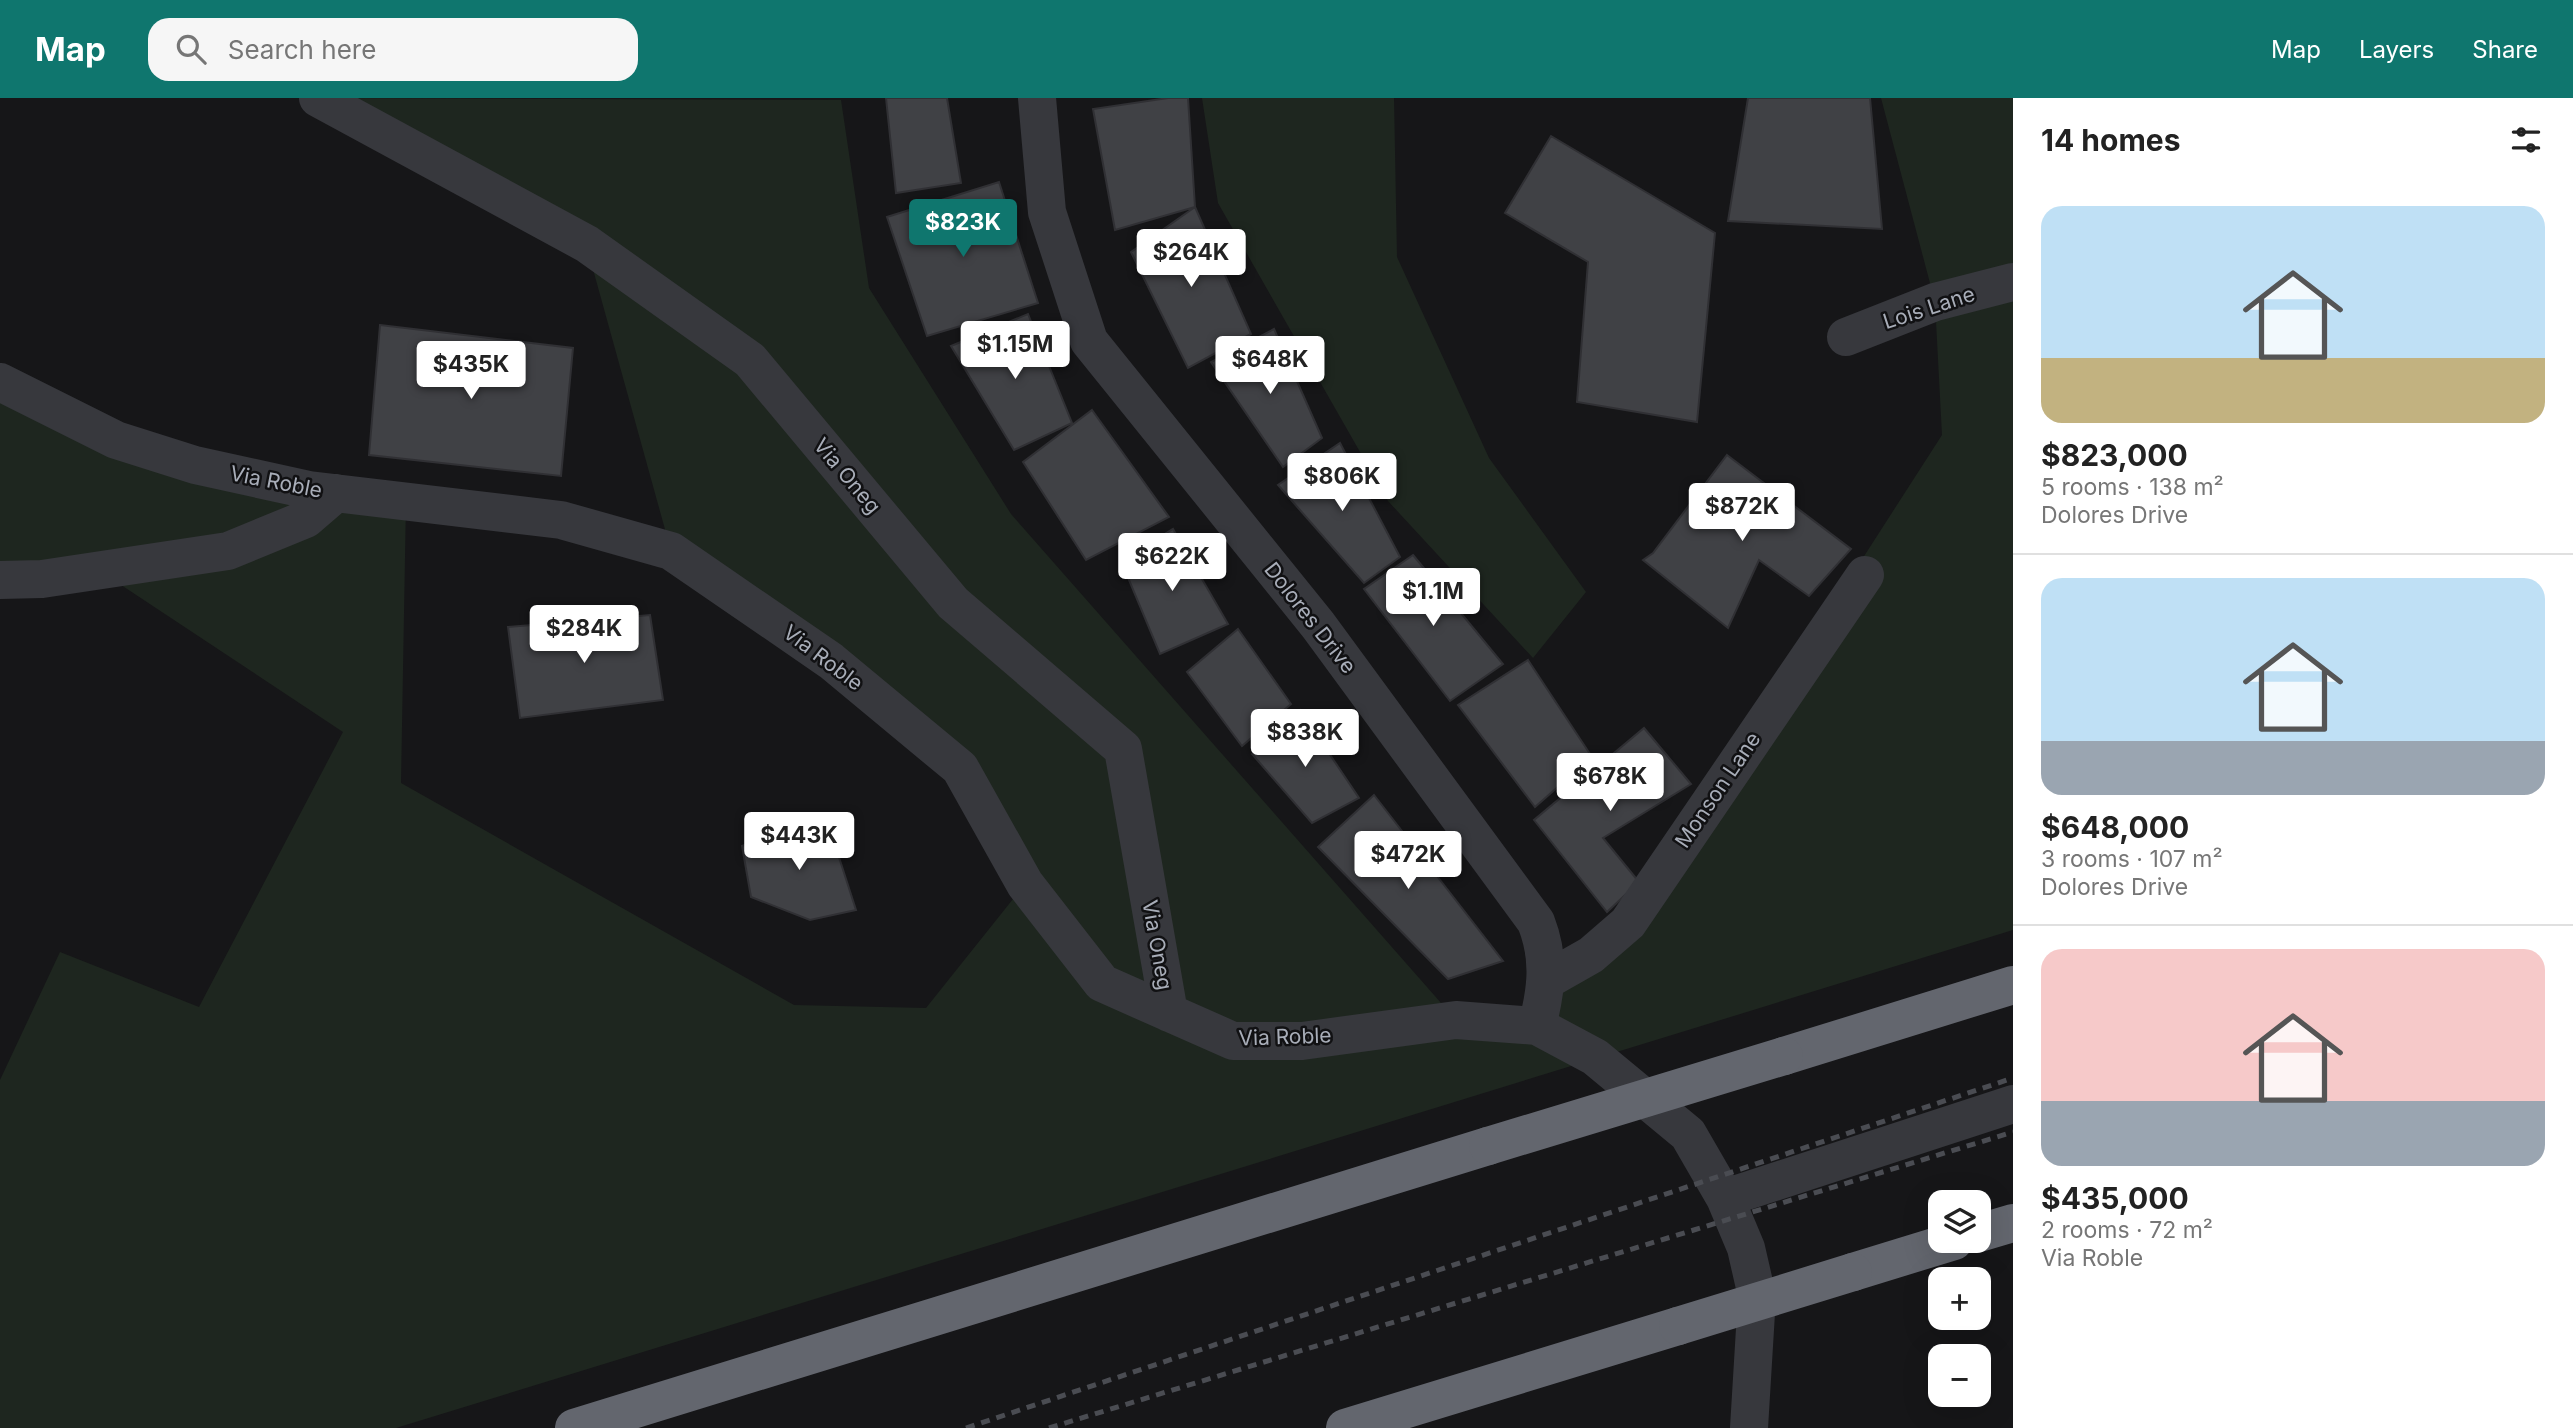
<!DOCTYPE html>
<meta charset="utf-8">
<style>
:root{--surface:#fff;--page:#f6f6f6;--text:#222;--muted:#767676;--line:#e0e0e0;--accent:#0f766e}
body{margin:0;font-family:Inter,sans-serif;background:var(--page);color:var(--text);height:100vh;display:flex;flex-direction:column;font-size:26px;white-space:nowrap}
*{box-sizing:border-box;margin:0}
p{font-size:23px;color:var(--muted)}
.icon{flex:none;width:38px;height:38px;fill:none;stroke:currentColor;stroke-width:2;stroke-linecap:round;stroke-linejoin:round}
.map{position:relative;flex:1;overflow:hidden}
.side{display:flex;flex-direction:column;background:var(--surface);width:560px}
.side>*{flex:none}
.controls{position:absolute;left:1928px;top:1092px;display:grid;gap:14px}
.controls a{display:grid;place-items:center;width:63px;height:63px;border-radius:14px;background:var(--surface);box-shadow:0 7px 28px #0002;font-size:35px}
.price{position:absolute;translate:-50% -60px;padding:0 16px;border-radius:7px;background:#fff;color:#222;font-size:23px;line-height:46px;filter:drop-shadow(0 2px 4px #0008)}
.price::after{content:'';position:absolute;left:50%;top:42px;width:21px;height:16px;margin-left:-10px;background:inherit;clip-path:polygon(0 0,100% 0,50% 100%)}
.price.current{background:var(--accent);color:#fff}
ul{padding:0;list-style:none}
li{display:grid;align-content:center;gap:14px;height:371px;padding:0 28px}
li+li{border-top:2px solid var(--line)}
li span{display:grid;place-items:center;height:217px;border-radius:21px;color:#555}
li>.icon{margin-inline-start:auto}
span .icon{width:126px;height:126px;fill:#fffc;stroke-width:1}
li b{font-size:30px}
h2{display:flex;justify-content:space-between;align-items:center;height:84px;padding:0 28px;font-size:30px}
header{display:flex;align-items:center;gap:42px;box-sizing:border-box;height:98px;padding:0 35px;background:var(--accent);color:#fff}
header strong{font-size:33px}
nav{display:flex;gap:38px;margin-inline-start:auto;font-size:24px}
.search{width:490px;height:63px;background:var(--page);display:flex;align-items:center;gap:18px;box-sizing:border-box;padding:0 24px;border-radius:21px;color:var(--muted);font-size:26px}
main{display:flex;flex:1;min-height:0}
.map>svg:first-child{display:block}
</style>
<header>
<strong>Map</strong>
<div class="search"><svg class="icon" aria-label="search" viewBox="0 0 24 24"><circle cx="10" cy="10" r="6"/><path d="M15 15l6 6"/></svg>Search here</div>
<nav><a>Map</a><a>Layers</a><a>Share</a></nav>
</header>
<main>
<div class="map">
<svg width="2013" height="1330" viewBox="0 0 2013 1330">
<rect width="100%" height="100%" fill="#161618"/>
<!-- green -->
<path fill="#1e261f" d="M318 0 841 2 869 190 1011 416 1456 922 1539 918 1628 825 1942 337 1935 204 1881 0H2013V832L396 1330H0V982L60 854 199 909 343 634 100 473 0 482V285L116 342 406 403 401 685 794 907 926 910 1025 786 960 670 671 453 586 146Z
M1202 0H1394L1397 159 1489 360 1586 494 1533 560 1388 403 1218 105Z"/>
<!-- building -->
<path fill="#404145" stroke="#303034" stroke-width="2" d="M886 0H947L961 85 896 95Z
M1168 0H1188L1195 109 1115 132 1093 11Z
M1748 0H1870L1882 131 1728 123Z
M1551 38 1715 135 1697 324 1577 304 1588 164 1505 115Z
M999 84 1038 205 927 238 887 119Z
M1195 109 1251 236 1188 270 1131 154Z
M1028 216 1072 325 1014 352 951 248Z
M380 227 573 250 561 378 369 357Z
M1274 231 1322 340 1283 369 1211 264Z
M1092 312 1169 419 1086 462 1023 364Z
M1340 345 1400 459 1364 485 1278 387Z
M1727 357 1851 451 1809 498 1759 462 1728 530 1643 462 1653 455Z
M1173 431 1228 526 1160 556 1121 463Z
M1413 457 1503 566 1450 603 1364 491Z
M650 517 663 602 520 620 508 529Z
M1238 531 1291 606 1242 648 1187 574Z
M1528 562 1592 659 1535 709 1458 607Z
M1300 612 1359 700 1312 725 1252 656Z
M1644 630 1691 686 1603 740 1639 784 1607 814 1534 722Z
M1374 697 1503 863 1448 881 1318 749Z
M826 719 856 812 810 822 751 799 742 748Z"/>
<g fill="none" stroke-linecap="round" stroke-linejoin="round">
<!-- minor -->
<path stroke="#37383d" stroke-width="38" d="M318 0 587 146 750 262 953 505 1123 651 1169 915
M1037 0 1047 114 1089 243 1318 527 1536 824C1550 860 1547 890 1537 928
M1846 239 1935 204 2013 184
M0 284 116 342 195 367 309 392 561 422 671 453 831 563 960 670 1025 786 1102 885 1233 943H1302L1456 922 1537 928 1595 959 1688 1036 1725 1100 1746 1150 1757 1198 1749 1330
M0 482 42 481 228 453 306 421 336 395
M1547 882 1591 857 1628 825 1865 477
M1725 1100 2013 1006"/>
<!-- highway -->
<path stroke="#63666e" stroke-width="38" d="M1784 958 2013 887
M1979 1135 2013 1125
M1853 1174 1954 1143
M574 1330 1488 1048
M1345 1330 1678 1228"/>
<!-- rail -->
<path stroke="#4a4c52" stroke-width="5" stroke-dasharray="9 7" stroke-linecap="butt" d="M966 1330 2013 980
M1049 1330 2013 1034"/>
<!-- highway-bridge -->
<path stroke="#63666e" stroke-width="38" d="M1488 1048 1784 958
M1678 1228 1853 1174"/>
</g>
<g text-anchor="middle" stroke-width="5" stroke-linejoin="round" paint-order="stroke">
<!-- street labels -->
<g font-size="21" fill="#a8adb8" stroke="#111113">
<text transform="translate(1929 210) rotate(-18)" y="7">Lois Lane</text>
<text transform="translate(847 378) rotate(50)" y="7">Via Oneg</text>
<text transform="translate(276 384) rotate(11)" y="7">Via Roble</text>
<text transform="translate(1310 520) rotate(52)" y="7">Dolores Drive</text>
<text transform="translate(823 560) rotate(37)" y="7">Via Roble</text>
<text transform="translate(1718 692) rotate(-56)" y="7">Monson Lane</text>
<text transform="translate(1157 847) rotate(80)" y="7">Via Oneg</text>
<text transform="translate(1285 939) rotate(-2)" y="7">Via Roble</text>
</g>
</g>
</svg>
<div class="controls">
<a><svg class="icon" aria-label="layers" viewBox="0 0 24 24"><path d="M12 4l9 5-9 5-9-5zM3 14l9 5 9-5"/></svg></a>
<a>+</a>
<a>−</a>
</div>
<b class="price current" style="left:963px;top:161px">$823K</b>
<b class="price" style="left:1191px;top:191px">$264K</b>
<b class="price" style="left:1015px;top:283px">$1.15M</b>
<b class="price" style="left:1270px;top:298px">$648K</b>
<b class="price" style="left:471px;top:303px">$435K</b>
<b class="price" style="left:1342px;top:415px">$806K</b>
<b class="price" style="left:1742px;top:445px">$872K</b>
<b class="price" style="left:1172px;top:495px">$622K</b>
<b class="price" style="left:1433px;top:530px">$1.1M</b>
<b class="price" style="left:584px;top:567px">$284K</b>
<b class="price" style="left:1305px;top:671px">$838K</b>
<b class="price" style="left:1610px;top:715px">$678K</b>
<b class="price" style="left:799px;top:774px">$443K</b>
<b class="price" style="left:1408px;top:793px">$472K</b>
</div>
<section class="side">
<h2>14 homes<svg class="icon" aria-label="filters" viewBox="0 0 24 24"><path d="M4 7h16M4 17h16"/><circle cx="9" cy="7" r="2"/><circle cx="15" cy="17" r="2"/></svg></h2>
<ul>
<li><span style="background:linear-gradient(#bfe0f5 70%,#c2b280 0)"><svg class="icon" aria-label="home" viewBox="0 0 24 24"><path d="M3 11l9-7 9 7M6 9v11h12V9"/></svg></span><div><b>$823,000</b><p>5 rooms · 138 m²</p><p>Dolores Drive</p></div></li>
<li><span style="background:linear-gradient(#bfe0f5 75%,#9aa5b1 0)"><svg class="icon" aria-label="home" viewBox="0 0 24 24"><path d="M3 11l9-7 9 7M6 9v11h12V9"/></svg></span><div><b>$648,000</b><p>3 rooms · 107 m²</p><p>Dolores Drive</p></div></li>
<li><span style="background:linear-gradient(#f6c9c9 70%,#9aa5b1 0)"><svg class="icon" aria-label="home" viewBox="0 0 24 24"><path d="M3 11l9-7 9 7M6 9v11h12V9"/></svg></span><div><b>$435,000</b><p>2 rooms · 72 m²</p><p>Via Roble</p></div></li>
</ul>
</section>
</main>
